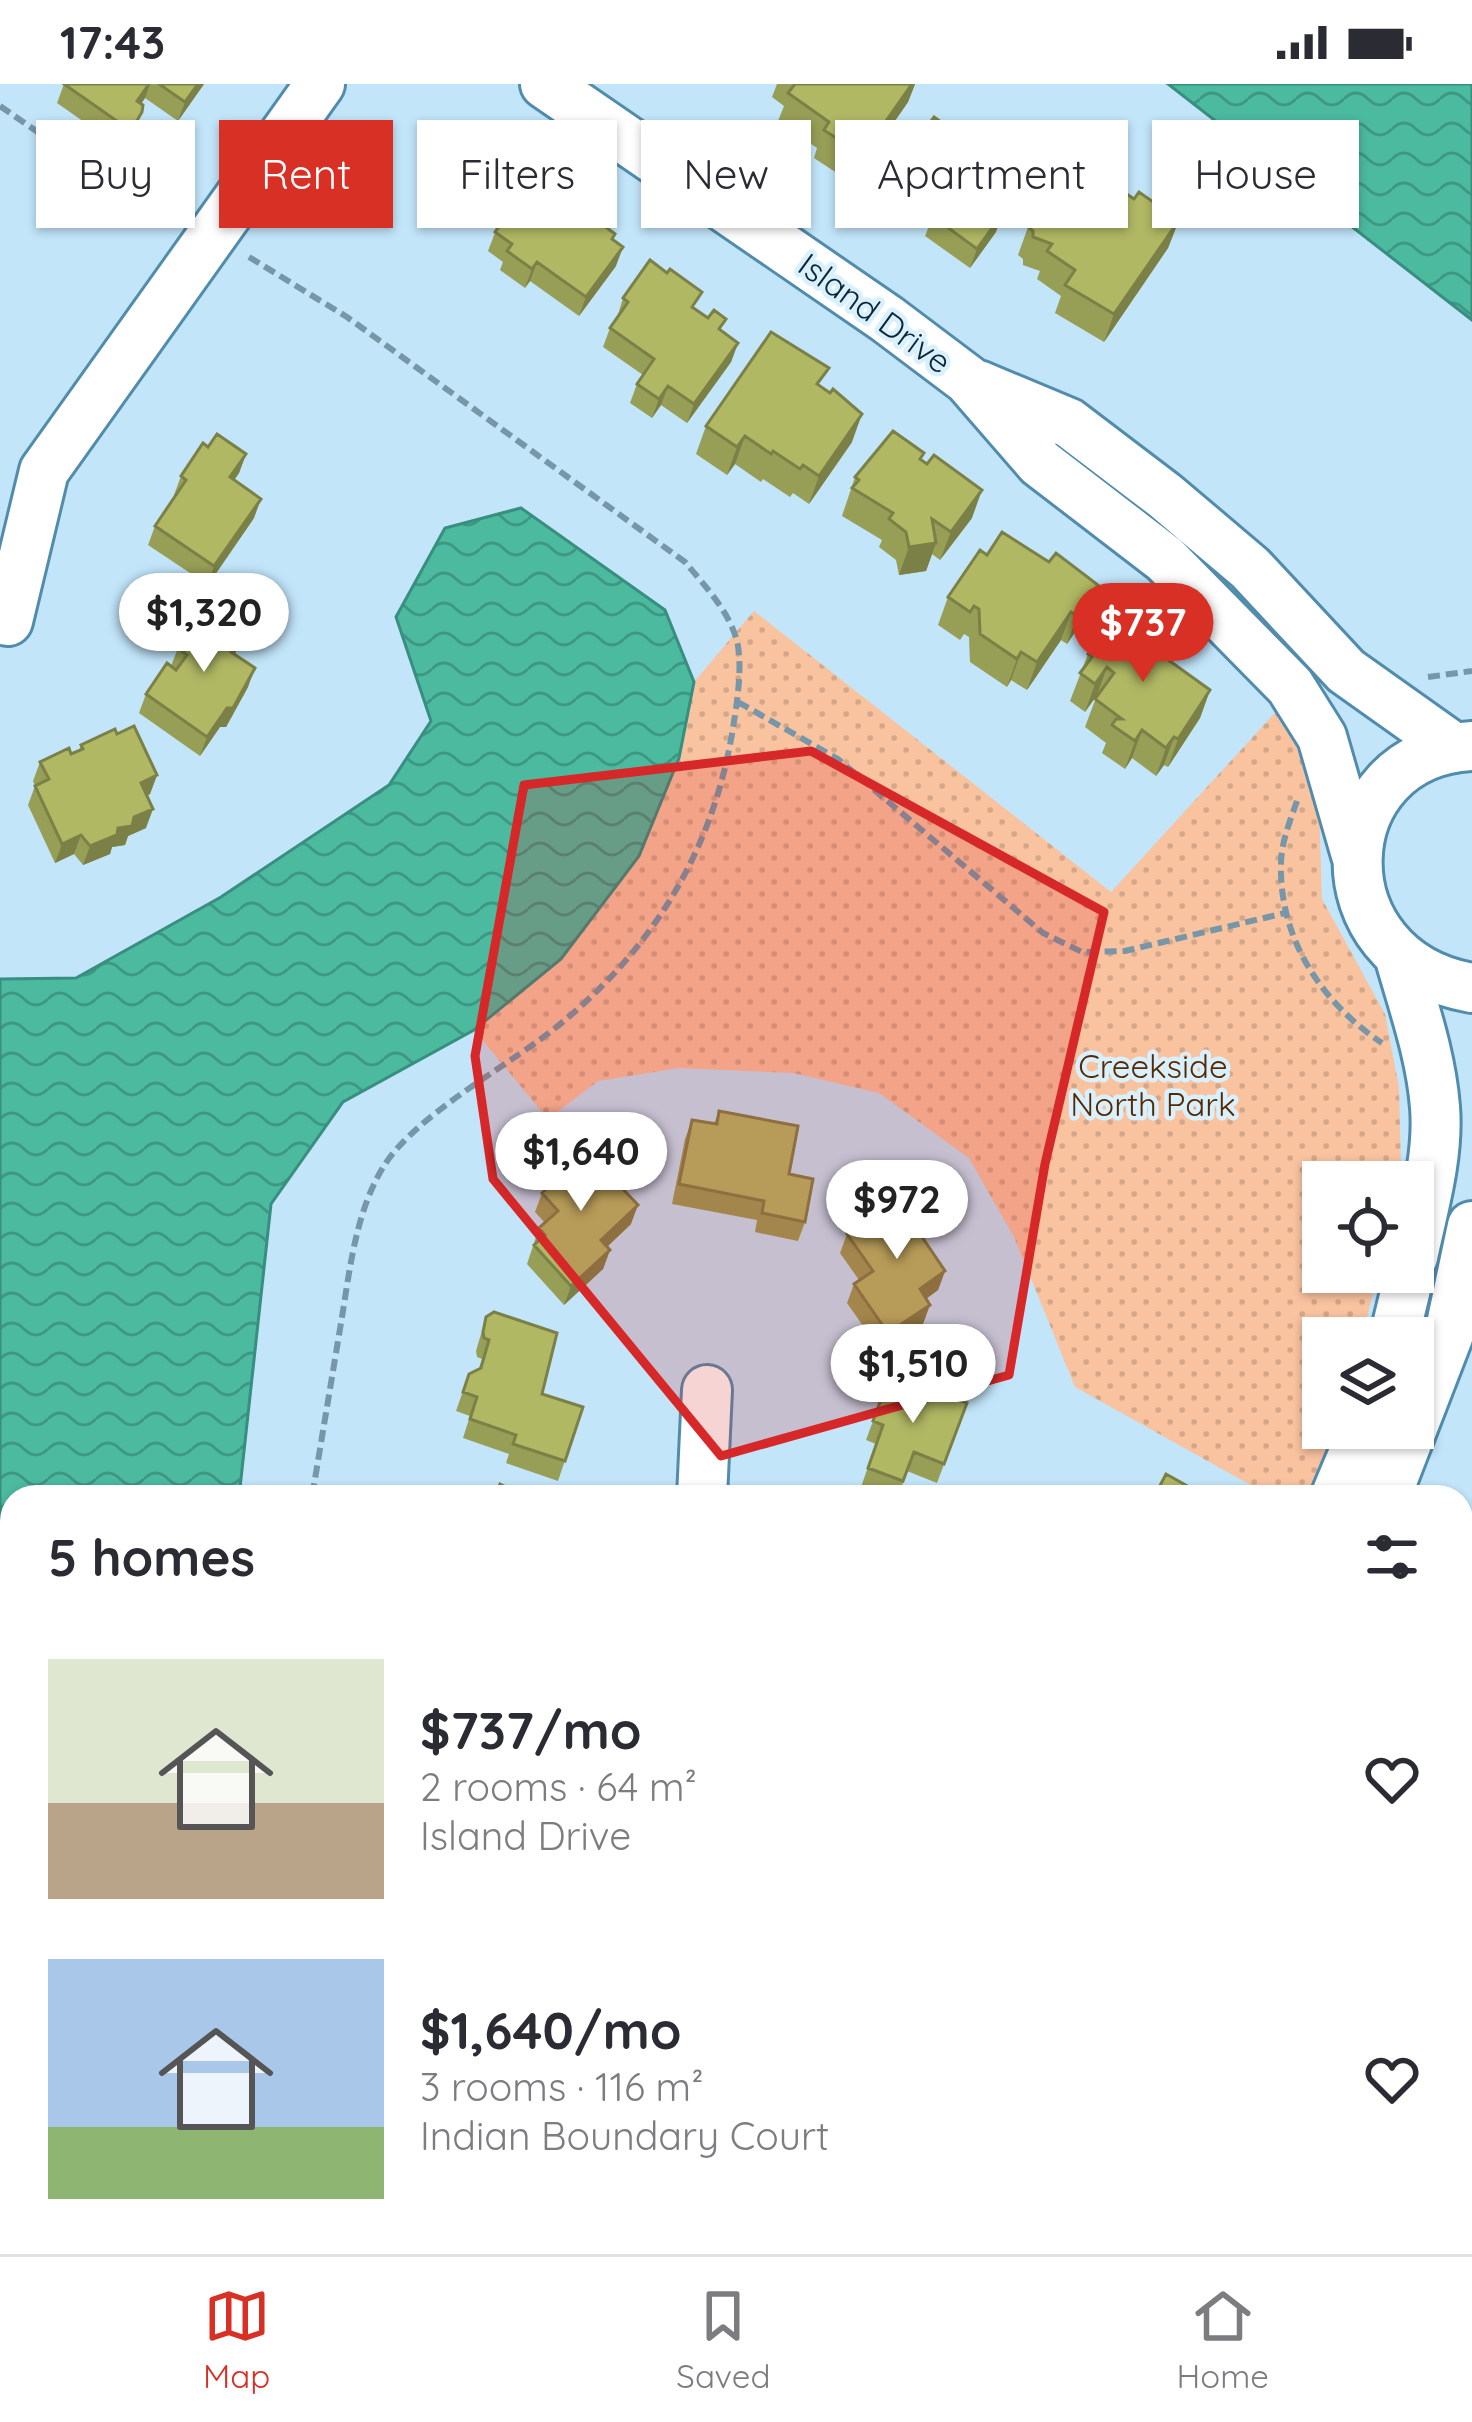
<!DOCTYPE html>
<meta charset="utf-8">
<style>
:root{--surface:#fff;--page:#f7f7f7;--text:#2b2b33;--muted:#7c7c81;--line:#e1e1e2;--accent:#d93025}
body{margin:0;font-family:Quicksand,sans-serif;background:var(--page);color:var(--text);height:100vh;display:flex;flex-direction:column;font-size:45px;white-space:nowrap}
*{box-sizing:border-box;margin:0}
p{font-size:39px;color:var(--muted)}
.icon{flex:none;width:66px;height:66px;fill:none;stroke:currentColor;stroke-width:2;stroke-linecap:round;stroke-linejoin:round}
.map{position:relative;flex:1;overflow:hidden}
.details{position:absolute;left:0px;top:1401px;width:1473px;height:771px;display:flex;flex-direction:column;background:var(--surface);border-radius:36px 36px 0 0;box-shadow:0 3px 9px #0004}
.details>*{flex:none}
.banner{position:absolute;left:36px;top:36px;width:1401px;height:108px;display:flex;gap:24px}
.tools{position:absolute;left:1302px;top:1077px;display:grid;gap:24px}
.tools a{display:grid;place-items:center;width:132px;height:132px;border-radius:0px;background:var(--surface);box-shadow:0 3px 9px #0004;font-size:60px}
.price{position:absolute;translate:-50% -102px;padding:0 27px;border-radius:42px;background:#fff;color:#222;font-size:39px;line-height:78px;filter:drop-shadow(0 3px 6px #0008)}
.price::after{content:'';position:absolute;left:50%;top:72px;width:36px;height:27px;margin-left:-18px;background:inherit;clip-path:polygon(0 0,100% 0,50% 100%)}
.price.active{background:var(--accent);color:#fff}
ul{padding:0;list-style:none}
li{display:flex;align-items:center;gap:36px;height:300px;padding:0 48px}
li span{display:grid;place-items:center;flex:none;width:336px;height:240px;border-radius:0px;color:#555}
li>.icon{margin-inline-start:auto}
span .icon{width:144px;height:144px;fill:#fffc;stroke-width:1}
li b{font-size:51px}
h2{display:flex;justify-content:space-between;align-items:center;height:144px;padding:0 48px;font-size:51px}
.pill{padding:0 42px;border-radius:0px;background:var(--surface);box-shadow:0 3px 9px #0004;font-size:42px;line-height:108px}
.pill.active{background:var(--accent);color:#fff}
.status{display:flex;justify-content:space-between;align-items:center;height:84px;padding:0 60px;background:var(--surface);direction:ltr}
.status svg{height:33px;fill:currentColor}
.dock{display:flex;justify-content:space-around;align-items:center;height:168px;border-top:3px solid var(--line);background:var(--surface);font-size:33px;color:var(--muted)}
.dock a{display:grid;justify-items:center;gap:6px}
.dock .active{color:var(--accent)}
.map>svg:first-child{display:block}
</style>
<div class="status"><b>17:43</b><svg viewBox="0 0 49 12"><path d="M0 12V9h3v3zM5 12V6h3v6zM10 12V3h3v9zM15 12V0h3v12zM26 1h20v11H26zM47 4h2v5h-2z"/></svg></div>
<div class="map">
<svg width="1472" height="2170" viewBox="0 0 1472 2170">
<defs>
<pattern id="park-dots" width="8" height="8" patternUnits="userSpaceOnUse" patternTransform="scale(3)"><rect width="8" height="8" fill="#fac3a0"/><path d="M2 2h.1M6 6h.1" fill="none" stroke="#d5a78a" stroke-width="1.8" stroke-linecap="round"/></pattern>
<pattern id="water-waves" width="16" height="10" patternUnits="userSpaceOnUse" patternTransform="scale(3)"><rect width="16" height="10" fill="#4bba9f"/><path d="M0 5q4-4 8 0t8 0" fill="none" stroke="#3d9782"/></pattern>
</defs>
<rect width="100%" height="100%" fill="#c2e5fa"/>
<!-- park -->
<path fill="url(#park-dots)" d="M754 527 1111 808 1282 621 1319 720 1322 815 1385 930 1399 1004 1401 1084 1398 1098H1323V1188H1378L1362 1254H1323V1344H1335L1307 1413H1272L1075 1303 1014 1153 969 1074 879 1009 793 989 679 984 598 997 548 1035 474 946 561 875 679 674 694 598Z"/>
<!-- water -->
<path fill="url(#water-waves)" stroke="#388e7f" stroke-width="3" d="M1168 0H1472V236Z
M521 424 665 526 694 598 679 674 639 772 561 875 474 946 343 1018 271 1120 239 1413H12V1688L0 1664V895L76 894 221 813 389 701 431 637 396 533 445 444Z"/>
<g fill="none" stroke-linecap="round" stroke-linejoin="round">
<!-- stream -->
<path stroke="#388e7f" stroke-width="10" d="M0 2037 12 2041
M381 2160 392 2170"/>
<!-- minor casing -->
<g stroke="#518cac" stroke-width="54">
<path id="minor" d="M545 0 887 235 968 296 1040 379 1165 475 1290 602 1322 653 1356 771
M978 301 1069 339 1165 412 1250 484 1346 587 1453 663
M8 537 44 387 320 0
M1472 662C1324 669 1315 877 1472 904
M1400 875C1414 924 1431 972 1435 1023 1439 1073 1423 1125 1413 1173
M1394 1254 1410 1188
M702 1413 707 1306
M1335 1413 1364 1344
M1386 1413 1449 1250 1472 1142
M1461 1835 1472 1842
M873 2170 883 2160"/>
</g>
<!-- path -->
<path stroke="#7796a7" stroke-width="6" stroke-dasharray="12 6" stroke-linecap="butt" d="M0 22 106 95 175 131
M249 173 347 233 685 478C705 502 732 530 738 562 742 587 737 619 733 644 714 762 657 859 565 936 514 980 415 1029 382 1085 356 1129 350 1184 342 1233 332 1293 322 1353 312 1413
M1428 593 1472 587
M738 618 838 675 1043 849 1082 868 1125 867 1285 829
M1297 717C1290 737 1281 759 1281 780 1279 855 1322 919 1382 959
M0 1809 12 1824
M521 2160 531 2170"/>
<!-- minor -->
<use href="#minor" stroke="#fff" stroke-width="48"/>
</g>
<!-- wall -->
<path fill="#979e56" d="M64 0H204L178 37 145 14 141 20 135 47 128 59 117 61 57 19Z
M777 0H915L908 18 852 99 814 74 817 64 778 37 784 22 772 13Z
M898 82 1001 105 990 120 996 148 970 184 925 152 929 142 904 124 908 113 892 101Z
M1103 94 1134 115 1179 136 1168 164 1104 258 1055 229 1061 212 1037 195 1040 187 1023 181V175L1018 171 1028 143Z
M546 109 576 115 572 127 615 150 613 156 616 182 579 232 530 197 525 204 500 186 503 178 488 167 504 125Z
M623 214 696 225 738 259 731 278 687 339 661 321 652 334 630 319 637 300 643 291 603 263 610 244 617 234Z
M821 303 852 358 809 420 793 409 790 413 763 395 761 398 735 380 727 391 696 370 706 342Z
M208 363 246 370 239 389 234 396 254 434 208 501 148 461 155 442 176 412 174 411 181 392Z
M921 376 972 434 940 476 932 470 926 487 899 491 896 476 879 463 882 456 842 432 855 393Z
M948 513 1088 529 1067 560 1061 556 1027 606 1011 596 1007 603 970 578 969 553 964 550 960 556 938 541Z
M204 537 244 547 235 570 248 603 226 643H220L200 672 139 629 146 610 171 582 178 564Z
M1088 570 1162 571 1210 606 1200 634 1168 683 1164 681 1156 692 1132 674 1125 685 1102 669 1106 659 1085 643 1097 611 1085 628 1070 617Z
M117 650 157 691 150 710 147 712 146 744 128 752 125 761 112 763 110 770 83 781 74 770 55 779 28 721 35 702 33 697 40 678 71 670 79 667 81 661Z
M719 1027 789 1090 805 1138 798 1157 755 1148 757 1136 672 1120 685 1055 692 1036 714 1040Z
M557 1071 587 1085 631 1140 607 1163 610 1166 603 1185 564 1221 527 1180 539 1144 545 1139 535 1128 542 1109 556 1096 550 1090Z
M903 1125 932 1147 922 1154 945 1187 938 1206 926 1215 923 1240 882 1269 847 1219 854 1200 859 1196 840 1169 847 1150Z
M486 1233 542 1310 583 1323 558 1397 506 1379 509 1370 463 1354 470 1332 456 1327 469 1290 479 1284 482 1275 477 1273 476 1267Z
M890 1291 967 1319 937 1399 907 1387 898 1413H887L861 1403 876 1360 866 1356Z
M1461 1926 1472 1930V2059L1466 2075 1461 2073Z"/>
<!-- shaded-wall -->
<path fill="#7b8146" d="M149 0H150L145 14 130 36 137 17Z
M198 0H204L178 37 185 18Z
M912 0H915L908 18 852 99 862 71Z
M142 28 128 59 117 61 124 42Z
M1008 86 1001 105 979 136 986 116Z
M1003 129 996 148 970 184 977 165Z
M1179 136 1168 164 1104 258 1114 230Z
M623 163 616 182 579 232 586 213Z
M537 178 530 197 525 204 532 185Z
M738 259 731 278 687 339 694 320Z
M668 302 661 321 652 334 659 315Z
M862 330 852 358 809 420 819 392Z
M745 352 735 380 727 391 737 363Z
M246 370 239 389 223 412 230 393Z
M982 406 972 434 940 476 951 448Z
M261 415 254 434 208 501 214 482Z
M936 459 926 487 899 491 909 463Z
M1098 501 1088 529 1067 560 1077 532Z
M1071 528 1061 556 1027 606 1037 578Z
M244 547 237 566 224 587 231 568Z
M1021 568 1011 596 1007 603 1017 575Z
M1107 583 1097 611 1085 628 1095 600Z
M255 584 248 603 226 643H220L200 672 207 653Z
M1210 606 1200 634 1168 683 1178 655Z
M1142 646 1132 674 1125 685 1135 657Z
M1174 653 1164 681 1156 692 1166 664Z
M157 691 150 710 134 718 141 699Z
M153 725 146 744 128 752 125 761 112 763 110 770 83 781 90 762 134 733Z
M81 751 74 770 55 779 62 760Z
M638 1121 631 1140 594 1175 601 1156Z
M939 1128 932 1147 909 1163 916 1144Z
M610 1166 603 1185 564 1221 571 1202Z
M945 1187 938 1206 913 1224 920 1205Z
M930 1221 923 1240 882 1269 888 1249Z
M1472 1644V1653L1461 1670V1661Z"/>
<!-- building -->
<path fill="#b0b864" stroke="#7b8146" stroke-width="3" d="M64 0H149L137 17 143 21 142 28 135 40 124 42Z
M159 0H198L185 18Z
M795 0H912L862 71 824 46 829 38 788 9Z
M934 33 1008 86 986 116 1003 129 977 165 932 132 938 124 911 105 918 96 898 82Z
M1077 73 1105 88 1102 93 1134 115 1139 108 1179 136 1114 230 1065 201 1075 186 1047 167 1052 160 1033 153V147L1028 143Z
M530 97 546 109 553 98 576 115 569 125 579 132 583 126 615 150 612 155 623 163 586 213 537 178 532 185 507 167 512 160 495 148 509 129 504 125Z
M650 176 667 189 670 185 702 208 692 223 708 234 714 226 726 235 719 245 738 259 694 320 668 302 659 315 637 300 654 275 610 244 628 218 623 214Z
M771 248 829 284 817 300 830 309 833 305 862 330 819 392 803 381 800 385 773 367 771 370 745 352 737 363 706 342Z
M893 347 924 369 920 375 927 380 934 371 982 406 951 448 932 435 936 459 909 463 906 448 889 435 893 429 852 404 859 396 855 393Z
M217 350 246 370 230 393 261 415 214 482 155 442 186 396 181 392 203 359 208 363Z
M1002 448 1049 478 1056 469 1098 501 1077 532 1071 528 1037 578 1021 568 1017 575 980 550 979 525 974 522 970 528 948 513 980 466 987 471Z
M212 526 244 547 231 568 255 584 233 624H227L207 653 146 610 167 579 176 586 187 571 178 564 200 532 204 537Z
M1115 533 1164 565 1160 570 1210 606 1178 655 1174 653 1166 664 1142 646 1135 657 1112 641 1116 635H1122L1095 615 1114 589 1107 583 1095 600 1080 589 1092 573 1088 570Z
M134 642 157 691 141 699 153 725 134 733 132 742 118 744 117 751 90 762 81 751 62 760 35 702 49 695 40 678 69 664 71 670 83 665 81 661 115 645 117 650Z
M719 1027 798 1042 789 1090 813 1095 805 1138 762 1129 764 1117 679 1100 692 1036 717 1040Z
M582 1056 591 1066 587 1085 593 1091 602 1083 638 1121 601 1156 610 1166 571 1202 534 1161 545 1151 539 1144 558 1127 542 1109 569 1084 557 1071 571 1058Z
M925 1110 939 1128 916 1144 945 1187 920 1205 930 1221 888 1249 854 1200 873 1187 847 1150 897 1116 903 1125Z
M494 1228 557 1249 542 1310 583 1323 565 1377 513 1360 516 1351 470 1335 477 1313 463 1308 469 1290 481 1284 489 1256 484 1254 483 1248 486 1233Z
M890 1291 967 1319 944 1380 914 1368 903 1397 868 1384 883 1341 873 1337Z
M1166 1390 1207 1413H1154Z
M500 1400 525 1413H494Z
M1461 1616 1472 1623V1644L1461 1661Z
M1461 1926 1472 1930V2055L1461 2051Z"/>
<!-- marked area -->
<path fill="#d62828" fill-opacity="0.2" stroke="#d62828" stroke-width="9" stroke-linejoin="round" d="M811 667 1104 828 1045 1080 1009 1291 721 1372 493 1095 475 972 524 701Z"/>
<g text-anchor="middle" stroke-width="9" stroke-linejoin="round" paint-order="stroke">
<!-- street labels -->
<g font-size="33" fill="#0d2633" stroke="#d9f0fe">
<text transform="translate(875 229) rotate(36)" y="12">Island Drive</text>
</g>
<!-- park labels -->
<g font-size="33" fill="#572901" stroke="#d9f0fe">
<text x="1153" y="994">Creekside<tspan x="1153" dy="38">North Park</tspan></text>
</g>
</g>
</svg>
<div class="tools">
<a><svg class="icon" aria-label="locate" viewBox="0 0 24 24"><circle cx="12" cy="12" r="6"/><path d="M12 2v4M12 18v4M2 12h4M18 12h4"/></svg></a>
<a><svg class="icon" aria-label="layers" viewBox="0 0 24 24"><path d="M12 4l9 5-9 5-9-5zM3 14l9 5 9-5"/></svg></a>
</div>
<b class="price" style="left:204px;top:591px">$1,320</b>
<b class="price active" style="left:1143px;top:601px">$737</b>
<b class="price" style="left:581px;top:1130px">$1,640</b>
<b class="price" style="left:897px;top:1178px">$972</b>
<b class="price" style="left:913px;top:1342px">$1,510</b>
<div class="banner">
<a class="pill">Buy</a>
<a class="pill active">Rent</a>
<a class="pill">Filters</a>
<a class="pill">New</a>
<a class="pill">Apartment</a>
<a class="pill">House</a>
</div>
<section class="details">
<h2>5 homes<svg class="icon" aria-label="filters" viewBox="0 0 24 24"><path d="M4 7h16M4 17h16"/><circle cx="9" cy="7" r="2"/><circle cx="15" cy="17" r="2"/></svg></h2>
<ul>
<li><span style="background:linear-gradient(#dfe7d0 60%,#b9a48a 0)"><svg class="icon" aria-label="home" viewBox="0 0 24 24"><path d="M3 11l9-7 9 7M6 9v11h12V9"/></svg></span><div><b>$737/mo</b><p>2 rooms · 64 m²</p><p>Island Drive</p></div><svg class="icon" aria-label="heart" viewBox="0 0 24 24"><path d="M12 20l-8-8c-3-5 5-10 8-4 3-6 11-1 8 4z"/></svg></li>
<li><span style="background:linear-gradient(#a9c7e8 70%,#8fb573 0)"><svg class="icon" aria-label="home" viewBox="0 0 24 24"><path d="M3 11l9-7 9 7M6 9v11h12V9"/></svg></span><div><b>$1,640/mo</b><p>3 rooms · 116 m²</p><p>Indian Boundary Court</p></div><svg class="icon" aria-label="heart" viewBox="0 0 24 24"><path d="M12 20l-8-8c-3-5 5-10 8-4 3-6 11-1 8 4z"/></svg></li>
</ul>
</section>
</div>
<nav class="dock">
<a class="active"><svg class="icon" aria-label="map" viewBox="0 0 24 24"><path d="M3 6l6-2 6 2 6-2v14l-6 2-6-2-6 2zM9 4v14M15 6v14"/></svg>Map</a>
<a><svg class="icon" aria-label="saved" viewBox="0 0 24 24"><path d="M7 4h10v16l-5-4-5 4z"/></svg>Saved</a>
<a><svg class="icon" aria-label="home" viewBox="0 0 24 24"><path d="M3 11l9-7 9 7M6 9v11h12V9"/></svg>Home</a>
</nav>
